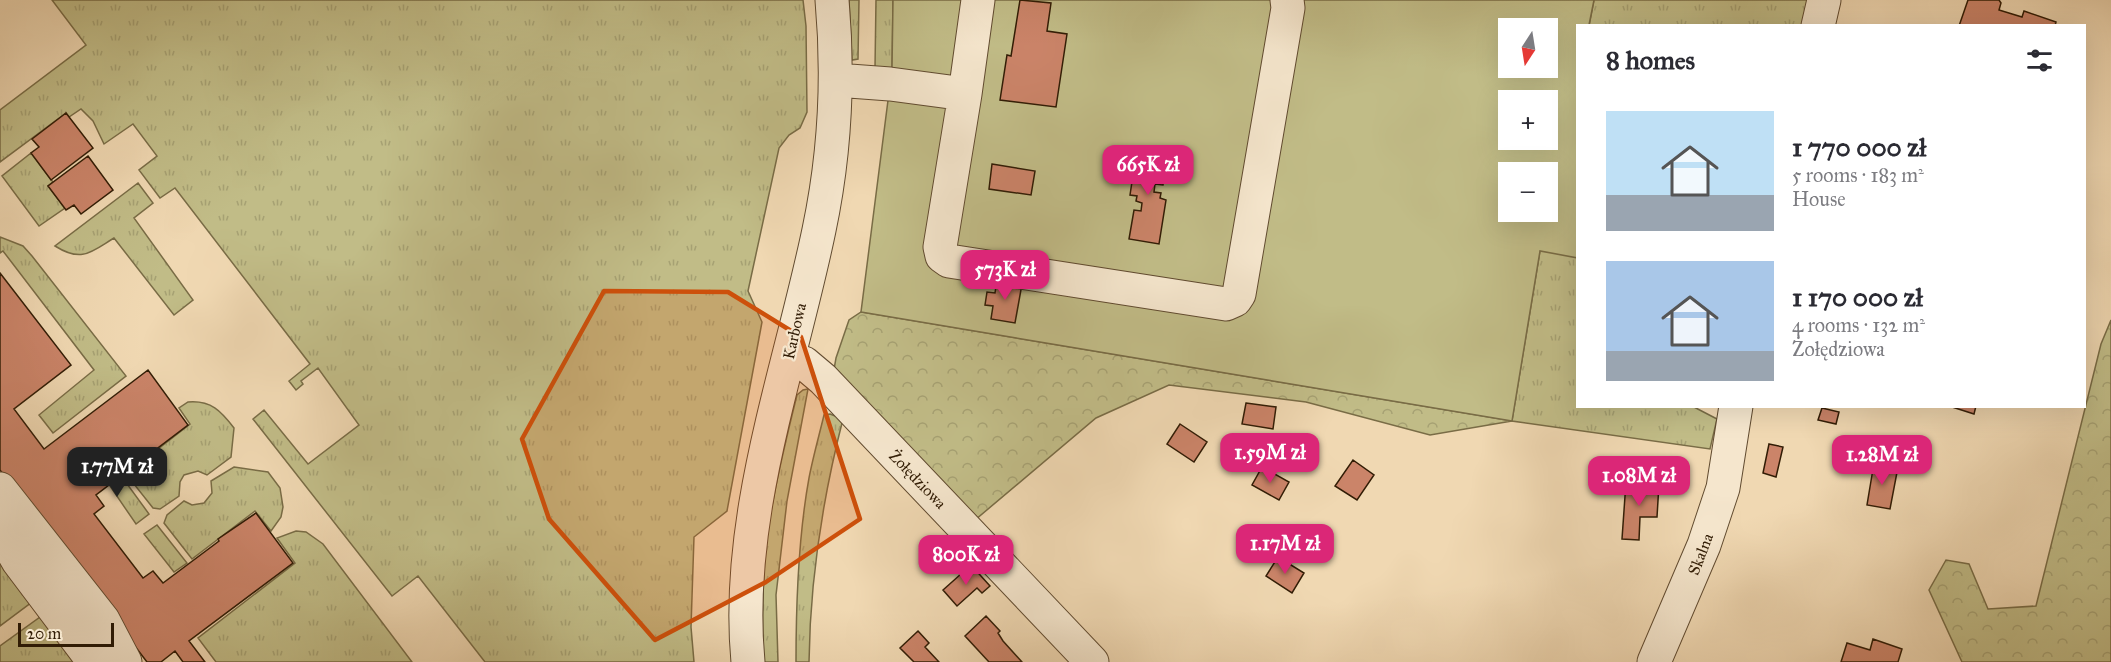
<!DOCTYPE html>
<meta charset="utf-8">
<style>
:root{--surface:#fff;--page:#f2f2f3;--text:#2b2b33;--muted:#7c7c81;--accent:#db2777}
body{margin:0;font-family:"IM FELL Great Primer",serif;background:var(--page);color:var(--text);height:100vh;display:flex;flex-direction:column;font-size:22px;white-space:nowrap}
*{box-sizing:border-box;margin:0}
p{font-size:20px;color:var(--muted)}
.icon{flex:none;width:33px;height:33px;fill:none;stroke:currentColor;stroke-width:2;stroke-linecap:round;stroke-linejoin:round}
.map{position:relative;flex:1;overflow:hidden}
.details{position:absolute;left:1576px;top:24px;width:510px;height:384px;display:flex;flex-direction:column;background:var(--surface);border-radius:0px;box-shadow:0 6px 24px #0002}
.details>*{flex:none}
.needle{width:39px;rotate:192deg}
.tools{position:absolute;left:1498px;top:18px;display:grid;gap:12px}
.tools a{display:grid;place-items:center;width:60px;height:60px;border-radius:0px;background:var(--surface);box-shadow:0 6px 24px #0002;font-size:30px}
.scale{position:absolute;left:18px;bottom:15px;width:96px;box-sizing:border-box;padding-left:6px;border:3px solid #311c05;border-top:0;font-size:16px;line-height:21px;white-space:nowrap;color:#311c05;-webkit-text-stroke:4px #f5e6cd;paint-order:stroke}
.price{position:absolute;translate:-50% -51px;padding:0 14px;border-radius:12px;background:var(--accent);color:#fff;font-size:20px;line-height:39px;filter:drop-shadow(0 2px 3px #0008)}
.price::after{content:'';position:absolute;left:50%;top:36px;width:18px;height:14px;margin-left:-9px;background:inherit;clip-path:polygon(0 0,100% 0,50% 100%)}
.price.active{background:#222;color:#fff}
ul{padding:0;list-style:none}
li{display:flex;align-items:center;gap:18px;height:150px;padding:0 30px}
li span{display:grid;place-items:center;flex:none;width:168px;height:120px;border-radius:0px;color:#555}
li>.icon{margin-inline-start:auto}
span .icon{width:72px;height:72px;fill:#fffc;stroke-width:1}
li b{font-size:26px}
h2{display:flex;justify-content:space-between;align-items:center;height:72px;padding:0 30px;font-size:26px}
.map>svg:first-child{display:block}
</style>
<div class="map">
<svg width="2111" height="662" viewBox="0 0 2111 662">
<defs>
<pattern id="grass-tufts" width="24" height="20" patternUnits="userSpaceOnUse" patternTransform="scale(1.5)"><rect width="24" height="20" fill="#c1bc87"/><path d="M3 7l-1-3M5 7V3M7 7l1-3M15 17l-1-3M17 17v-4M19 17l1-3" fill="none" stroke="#a6a173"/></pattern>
<pattern id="forest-crowns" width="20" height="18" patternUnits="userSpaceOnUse" patternTransform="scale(1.5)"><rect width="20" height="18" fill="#c1bc87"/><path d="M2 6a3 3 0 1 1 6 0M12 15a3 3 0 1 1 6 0" fill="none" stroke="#a6a173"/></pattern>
</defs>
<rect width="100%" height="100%" fill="#f0d8b2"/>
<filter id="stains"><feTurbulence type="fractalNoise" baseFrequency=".00333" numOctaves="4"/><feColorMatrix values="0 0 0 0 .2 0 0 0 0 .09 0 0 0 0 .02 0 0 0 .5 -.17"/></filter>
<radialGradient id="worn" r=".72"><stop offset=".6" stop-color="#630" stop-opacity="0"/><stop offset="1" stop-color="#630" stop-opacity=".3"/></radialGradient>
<!-- grass -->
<path fill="url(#grass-tufts)" stroke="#796c46" stroke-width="1.5" d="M52 0H803L806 26 807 112 800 128 789 135 779 148 748 291 762 322 727 511 694 537 691 627 694 662H485L418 576 392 596 253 419 264 410 308 464 359 425 318 368 301 381 303 384 296 390 289 381 310 364 175 188 160 198 139 170 157 156 133 124 104 144 93 121 81 109 69 117 66 113 0 162V110L86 45Z
M849 0H859L858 59 852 60Z
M876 0H893L892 69 875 68Z
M1594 0H1808L1802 25 1589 26Z
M1578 81V406L1694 407 1717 419 1710 449 1512 421 1540 251Z
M31 153 53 182 48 186 65 208 39 226 2 176Z
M138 183 153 203 134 218 193 300 174 315 114 238C91 252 82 263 55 246Z
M0 237 23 246 32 256 126 376 53 433 39 415 94 370 3 251 0 253Z
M808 389 787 501 776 595 778 662H763C762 618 762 573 768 529 775 484 786 439 797 395L803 390Z
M188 402C211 400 221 411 234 428L231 457 207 475 198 471 184 475 180 482 179 496 160 509 153 508 126 474 190 424 179 408Z
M830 414 843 419C822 501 810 578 809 662H796C796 601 798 538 809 478 813 457 819 436 824 415Z
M234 467 268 472 280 488 283 507 281 517 271 531 255 511 192 559 164 523 167 515 184 501 192 505 204 503 212 493 211 481Z
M122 477 149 514 136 524 110 486Z
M157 525 187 563 174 572 144 534Z
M296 531 306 532 323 544 412 662H216L198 638 295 563 277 538Z
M0 543 36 599 0 626Z
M47 612 85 662H0V646Z"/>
<!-- forest -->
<path fill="url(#forest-crowns)" stroke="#796c46" stroke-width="1.5" d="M861 312 1512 421 1430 435 1306 402 1169 385 1096 418 975 520 833 375 836 358 849 320Z
M2111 320V662H1962L1929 590 1946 560 1969 564 1988 609 2036 606 2101 344Z"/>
<!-- park -->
<path fill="#c1bc87" stroke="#796c46" stroke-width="1.5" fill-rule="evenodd" d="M893 0H1594L1589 25 1578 26V258L1540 251 1512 421 861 312 892 69ZM1509 28H1548V68H1509ZM1509 100H1548V140H1509ZM1509 172H1548V212H1509Z"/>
<!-- building -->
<path fill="#cb8469" stroke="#311c05" stroke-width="1.5" d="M1020 0 1051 3 1047 31 1067 34 1056 107 1000 100 1007 55 1011 56Z
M1968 0H1999L2001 3 1999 10 2022 17 2024 11 2056 22 2055 26H1959Z
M66 113 93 148 51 180 31 153 39 147 32 139Z
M1137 149 1168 155 1163 185 1155 184 1154 192 1161 193 1160 198 1166 200 1159 244 1129 239 1134 210 1141 211 1142 203 1136 201 1137 196 1130 195Z
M88 156 113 190 81 214 74 205 66 210 48 186Z
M992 164 1035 171 1031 195 989 189Z
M0 273 71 365 14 409 44 449 148 370 188 425 96 495 104 506 94 514 143 578 153 571 163 583 219 541 218 539 256 513 293 563 189 641 205 662H183L175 651 161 662H147L0 470Z
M997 280 1022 284 1015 323 991 319 993 306 985 305 987 292 995 293Z
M1246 403 1276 407 1273 429 1242 424Z
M1949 406H1976L1974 414Z
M1822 408 1839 412 1836 424 1818 420Z
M1180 424 1207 442 1194 462 1167 444Z
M1769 444 1783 447 1776 477 1763 473Z
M1353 460 1374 475 1357 500 1335 486Z
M1874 463 1898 467 1890 509 1867 505Z
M1262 467 1289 482 1279 500 1252 485Z
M1626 482 1659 484 1657 517H1640L1639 540 1622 539Z
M1278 557 1304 573 1292 593 1266 576Z
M971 565 990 586 982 593 977 588 957 606 943 590Z
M986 616 1000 631 998 633 1003 641 1022 662H989L965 636Z
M918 631 929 643 925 647 939 662H914L900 648Z
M1873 639 1902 649 1898 662H1841L1847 643 1870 650Z"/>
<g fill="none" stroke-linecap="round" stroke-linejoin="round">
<!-- minor casing -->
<g stroke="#614b30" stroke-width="35">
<path id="minor" d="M978 0 965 94 940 247 942 256 949 261 1226 304 1235 300 1239 294 1288 8 1287 0
M1818 26 1824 0
M836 80 890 84 965 94
M788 359 804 363 823 379 1092 662
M0 489 103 620 125 662
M0 525 7 542 18 561 94 662
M748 662C734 517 790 370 819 230 835 154 839 78 832 0
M1654 662 1704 545 1723 488 1736 406"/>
</g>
<!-- minor -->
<use href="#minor" stroke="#f5e6cd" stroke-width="33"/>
</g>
<!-- marked area -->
<path fill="#cd500b" fill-opacity="0.2" stroke="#cd500b" stroke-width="4.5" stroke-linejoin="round" d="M604 291 728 292 801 337 860 519 766 582 655 640 549 519 522 439Z"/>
<g text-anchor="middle" stroke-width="4.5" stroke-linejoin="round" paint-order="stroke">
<!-- street labels -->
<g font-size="16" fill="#311c05" stroke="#f5e6cd">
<text transform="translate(794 331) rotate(-77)" y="6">Karbowa</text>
<text transform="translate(918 479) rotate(46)" y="6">Żołędziowa</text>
<text transform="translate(1700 554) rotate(-69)" y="6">Skalna</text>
</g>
</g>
<rect width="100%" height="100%" filter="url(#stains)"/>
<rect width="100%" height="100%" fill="url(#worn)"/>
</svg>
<div class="tools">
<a><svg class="needle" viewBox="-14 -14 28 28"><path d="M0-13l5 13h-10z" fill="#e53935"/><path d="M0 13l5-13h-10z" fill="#7c7c81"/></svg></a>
<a>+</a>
<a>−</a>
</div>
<div class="scale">20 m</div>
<b class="price" style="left:1148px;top:196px">665K zł</b>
<b class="price" style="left:1005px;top:301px">573K zł</b>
<b class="price" style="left:1270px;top:484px">1.59M zł</b>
<b class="price" style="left:1882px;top:486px">1.28M zł</b>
<b class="price active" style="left:117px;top:498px">1.77M zł</b>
<b class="price" style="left:1639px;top:507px">1.08M zł</b>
<b class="price" style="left:1285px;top:575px">1.17M zł</b>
<b class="price" style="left:966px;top:586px">800K zł</b>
<section class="details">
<h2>8 homes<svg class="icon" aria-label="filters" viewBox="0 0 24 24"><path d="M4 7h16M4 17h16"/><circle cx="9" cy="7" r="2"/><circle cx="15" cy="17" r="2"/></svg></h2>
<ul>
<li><span style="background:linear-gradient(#bfe0f5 70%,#9aa5b1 0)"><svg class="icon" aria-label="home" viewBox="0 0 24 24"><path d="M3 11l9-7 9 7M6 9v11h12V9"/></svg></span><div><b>1 770 000 zł</b><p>5 rooms · 183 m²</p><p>House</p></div></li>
<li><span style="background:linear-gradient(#a9c7e8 75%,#9aa5b1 0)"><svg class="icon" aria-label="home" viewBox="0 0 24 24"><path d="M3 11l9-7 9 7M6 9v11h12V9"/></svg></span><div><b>1 170 000 zł</b><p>4 rooms · 132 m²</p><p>Żołędziowa</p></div></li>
</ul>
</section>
</div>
